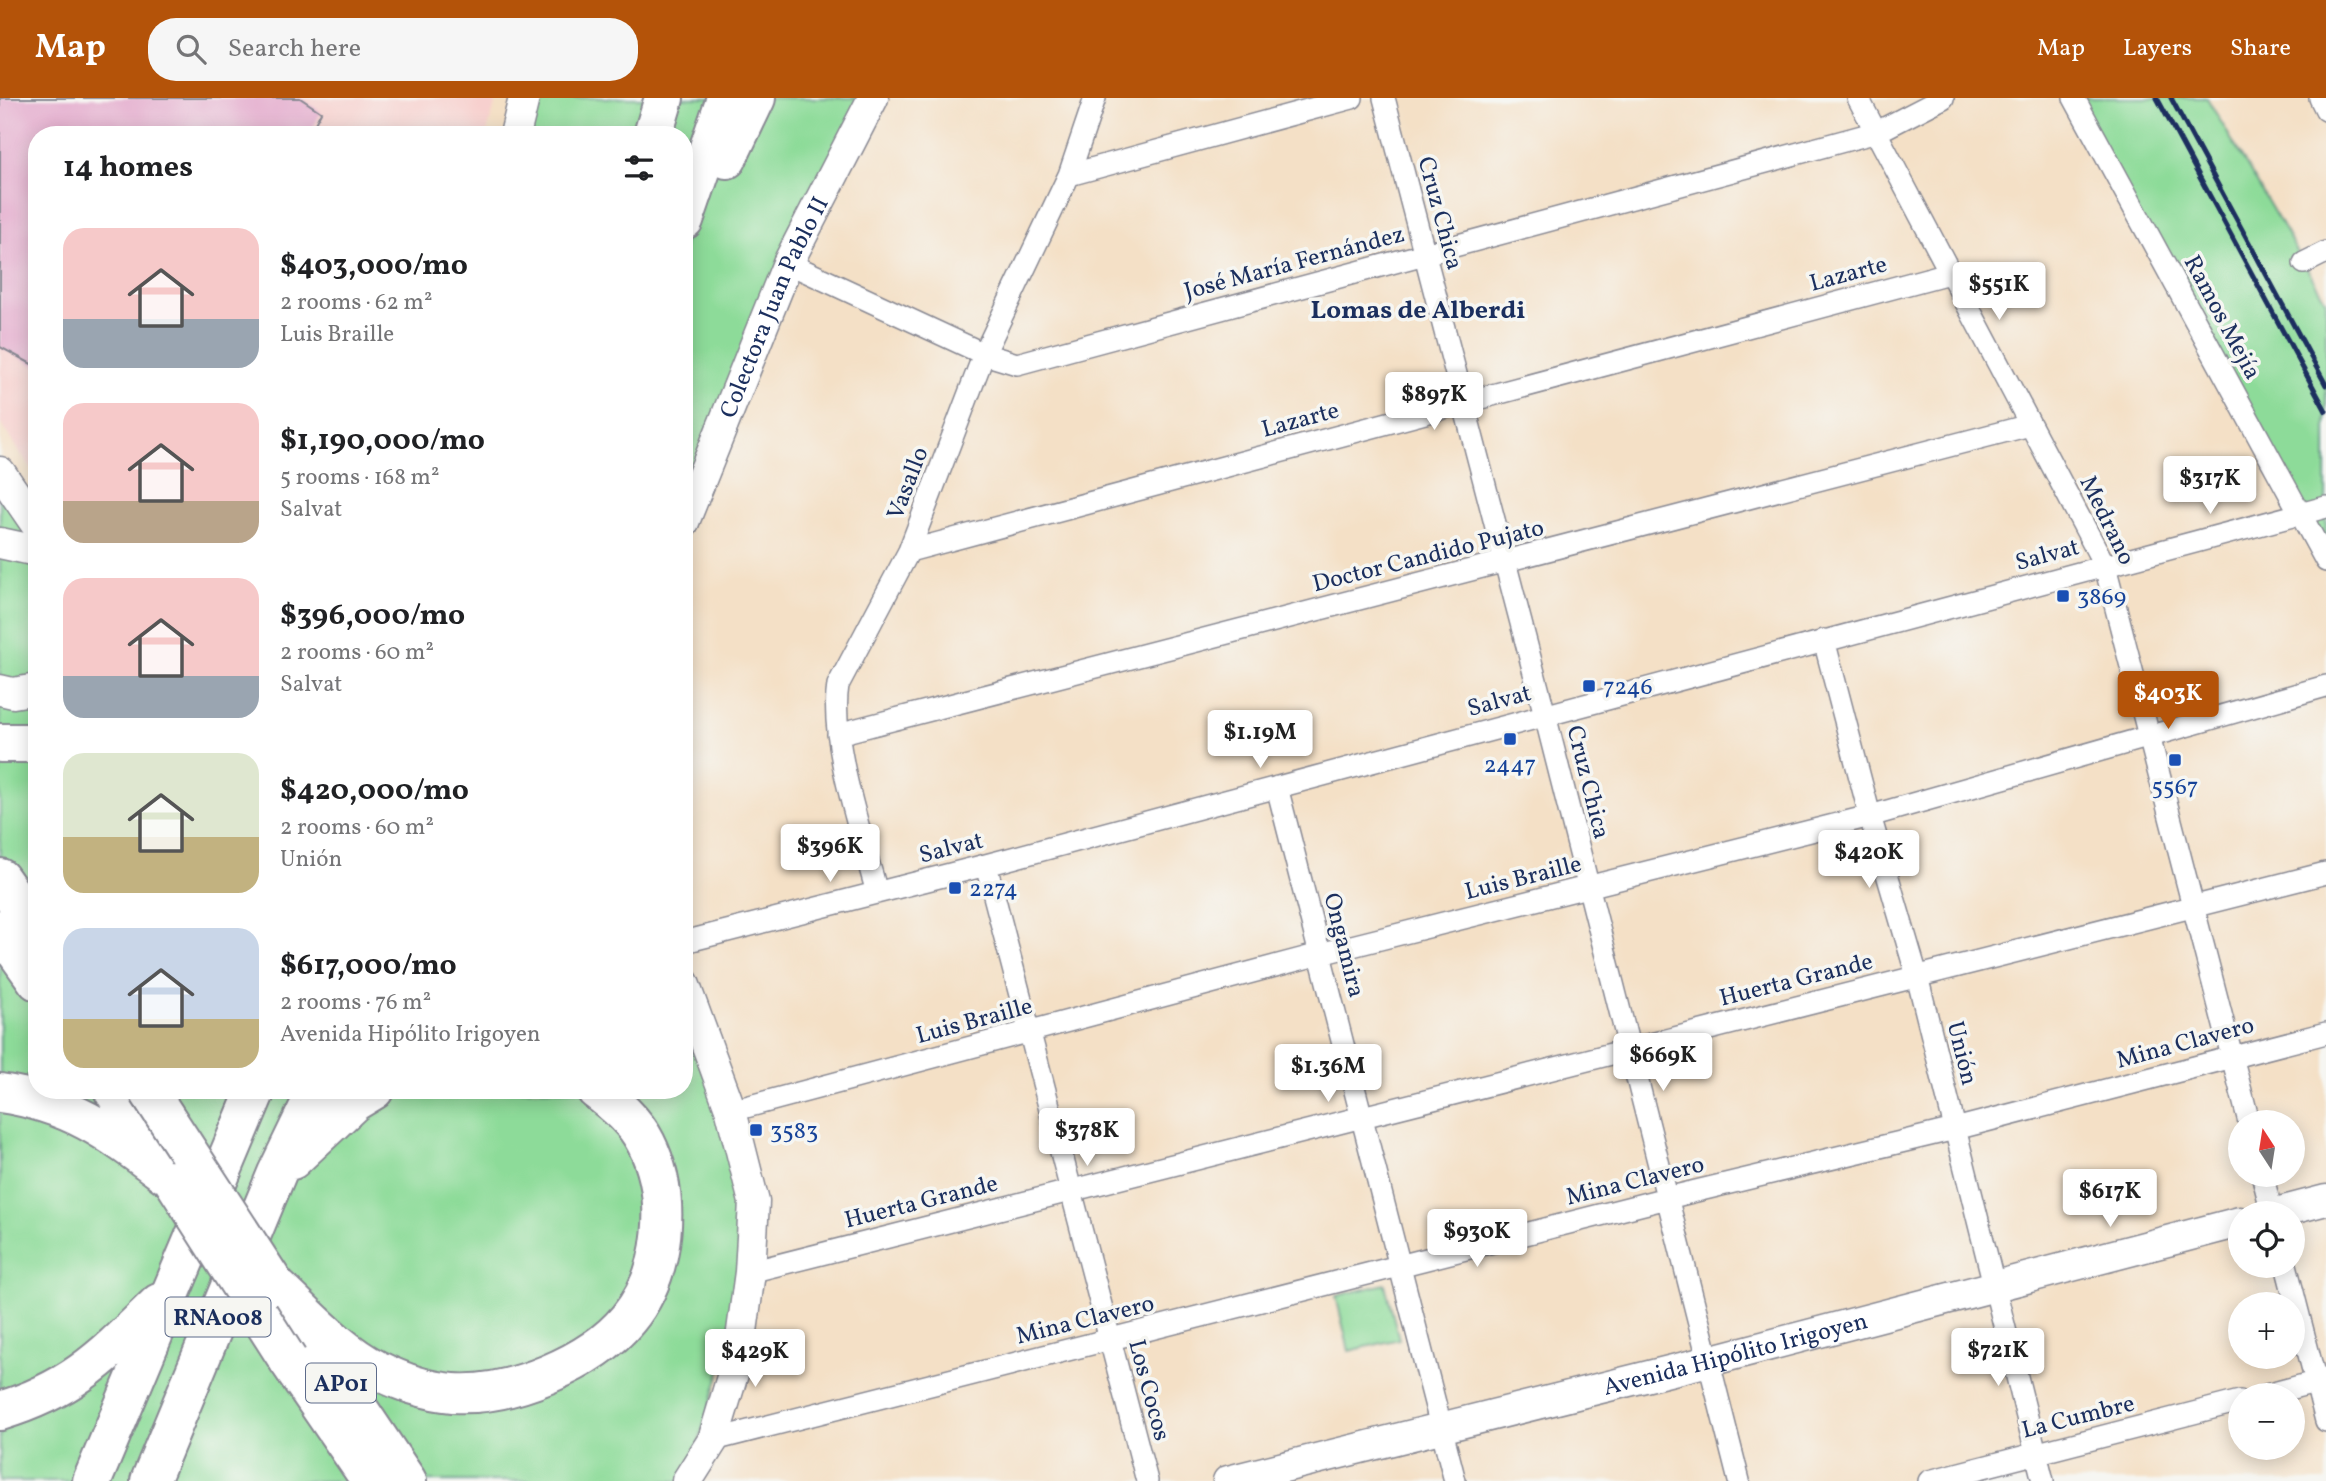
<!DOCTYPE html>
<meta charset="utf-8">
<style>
:root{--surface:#fff;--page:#f6f6f6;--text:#202124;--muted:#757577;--accent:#b45309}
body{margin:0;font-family:Vollkorn,serif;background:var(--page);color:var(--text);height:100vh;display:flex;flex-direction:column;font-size:26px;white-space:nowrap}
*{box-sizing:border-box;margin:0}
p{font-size:23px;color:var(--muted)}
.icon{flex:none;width:38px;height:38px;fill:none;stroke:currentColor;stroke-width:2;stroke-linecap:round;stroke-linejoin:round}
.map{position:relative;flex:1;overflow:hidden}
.sheet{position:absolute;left:28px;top:28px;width:665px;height:973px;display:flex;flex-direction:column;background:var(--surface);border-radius:28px;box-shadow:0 4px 18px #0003}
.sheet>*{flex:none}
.needle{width:46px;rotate:348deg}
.controls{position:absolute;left:2228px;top:1012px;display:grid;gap:14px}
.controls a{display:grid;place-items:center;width:77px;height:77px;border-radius:50%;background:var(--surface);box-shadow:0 4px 18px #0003;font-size:35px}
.price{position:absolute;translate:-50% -60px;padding:0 16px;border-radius:7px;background:#fff;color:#222;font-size:23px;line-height:46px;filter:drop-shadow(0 2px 4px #0008)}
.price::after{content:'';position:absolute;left:50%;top:42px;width:21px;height:16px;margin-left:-10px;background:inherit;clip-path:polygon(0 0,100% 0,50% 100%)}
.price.on{background:var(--accent);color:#fff}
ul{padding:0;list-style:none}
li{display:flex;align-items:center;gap:21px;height:175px;padding:0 35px}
li span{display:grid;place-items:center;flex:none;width:196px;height:140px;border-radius:21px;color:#555}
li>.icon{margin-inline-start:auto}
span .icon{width:84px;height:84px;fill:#fffc;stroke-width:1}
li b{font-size:30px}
h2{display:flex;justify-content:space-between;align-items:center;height:84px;padding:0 35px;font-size:30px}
header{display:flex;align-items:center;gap:42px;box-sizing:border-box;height:98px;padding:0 35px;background:var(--accent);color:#fff}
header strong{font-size:33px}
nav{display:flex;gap:38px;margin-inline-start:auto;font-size:24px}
.search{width:490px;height:63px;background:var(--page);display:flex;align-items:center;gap:18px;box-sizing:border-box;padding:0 24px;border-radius:28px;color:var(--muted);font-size:26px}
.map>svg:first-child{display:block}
</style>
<header>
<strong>Map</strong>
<div class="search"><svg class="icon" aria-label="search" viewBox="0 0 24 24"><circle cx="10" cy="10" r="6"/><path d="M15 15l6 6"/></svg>Search here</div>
<nav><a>Map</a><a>Layers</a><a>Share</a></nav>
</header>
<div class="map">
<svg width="2326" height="1383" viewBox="0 0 2326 1383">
<rect width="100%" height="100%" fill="#f6f6f2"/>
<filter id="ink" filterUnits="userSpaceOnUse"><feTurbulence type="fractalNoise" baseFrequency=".0143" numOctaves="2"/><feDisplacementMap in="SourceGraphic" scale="14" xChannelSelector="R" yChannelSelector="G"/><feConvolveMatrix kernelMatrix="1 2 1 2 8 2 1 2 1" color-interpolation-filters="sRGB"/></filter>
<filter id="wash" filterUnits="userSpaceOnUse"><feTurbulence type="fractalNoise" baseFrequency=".00686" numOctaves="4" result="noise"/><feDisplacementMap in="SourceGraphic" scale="28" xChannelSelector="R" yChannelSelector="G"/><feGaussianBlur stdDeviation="1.57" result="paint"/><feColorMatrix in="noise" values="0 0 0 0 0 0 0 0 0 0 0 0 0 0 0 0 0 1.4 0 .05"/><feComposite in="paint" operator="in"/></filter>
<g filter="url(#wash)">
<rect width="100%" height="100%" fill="#f4e0c6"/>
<!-- built -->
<path fill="#f7d0ce" d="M0 0H497L486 37H37V379L0 325Z"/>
<!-- green -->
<path fill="#8ddb99" stroke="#54857c" stroke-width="2" d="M524 0H873L684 424V37H515Z
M2074 0H2207L2326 203V463Z
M0 374 37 428V992H684V885L731 1013 750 1174 687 1383H0Z
M1385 1186 1399 1241 1349 1253 1336 1198Z"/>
<g id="blocks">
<!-- building -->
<path fill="#e4accd" d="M0 0H300L321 14 309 37H37V269L0 249Z"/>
</g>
</g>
<g filter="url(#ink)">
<use href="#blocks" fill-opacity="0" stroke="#888892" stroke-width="2"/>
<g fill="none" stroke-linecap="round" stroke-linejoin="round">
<!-- street casing -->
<g stroke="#888892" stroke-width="24">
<path id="street" d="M1384 0 1545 617 1739 1383
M1858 0 2105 468 2249 1024
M2074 0 2326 463
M2320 0 2326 12
M1069 77 1352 0
M788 165 984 256 1017 266 1877 34 1943 0
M2304 165 2326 154
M909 453 1949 175
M1824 542 1870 718 1917 878 2043 1383
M838 636 2030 327
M1277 689 1455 1383
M986 767 1147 1383
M877 795C862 738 829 643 838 587L909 453 984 256 1069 77 1095 0
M684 844 986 767 2326 409
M731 1013 1320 856 1870 718 2326 588
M2262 1076 2272 1115
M2286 1167 2326 1323
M750 1174 2326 775
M2266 1297 2326 1281
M713 1342 1667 1100 1955 1031 2326 935
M1929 1383 2240 1303"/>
</g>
<!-- secondary casing -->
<g stroke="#888892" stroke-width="33">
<g id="secondary">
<path d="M515 37 524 0"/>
<path d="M0 374 37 428"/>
<path id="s1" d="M684 424 788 165 873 0"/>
<path d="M0 445 37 453"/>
<path d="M0 592 13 595 37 591"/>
<path d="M684 885 731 1013 754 1104 750 1174 739 1256 713 1342 687 1383"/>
<path d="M2276 1115 2326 1102"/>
<path id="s2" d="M1228 1383 1709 1263 2240 1124"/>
</g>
</g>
<!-- highway casing -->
<g stroke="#888892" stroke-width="42">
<path id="highway" d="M653 37 664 0
M727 61 756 0
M684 122 726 0
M0 645H37
M0 780 37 832
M0 831 37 883
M113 992 159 1060
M0 995C76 1006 114 1038 173 1082
M292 1062 354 1004 374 992
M275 1187C307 1216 338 1252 377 1272 399 1283 428 1293 453 1295 510 1299 592 1265 628 1221 666 1175 673 1099 646 1045 635 1023 616 1007 596 992
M306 1232 407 1383
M288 1262 371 1383
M0 1313C74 1291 105 1257 159 1205
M92 1383 256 992
M150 1383 277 1075 317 992"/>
</g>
<!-- street -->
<use href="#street" stroke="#fff" stroke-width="21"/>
<!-- secondary -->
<use href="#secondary" stroke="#fff" stroke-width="30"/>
<!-- highway -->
<use href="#highway" stroke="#fff" stroke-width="38"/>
<!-- rail -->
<path stroke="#1b2f5e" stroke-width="5" d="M2157 0 2326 313
M2171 0 2326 287"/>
<!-- highway-bridge casing -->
<g stroke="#888892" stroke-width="42" stroke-linecap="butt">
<path id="highway-bridge" d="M148 992 275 1187
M173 1082 288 1262"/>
</g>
<!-- highway-bridge -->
<use href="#highway-bridge" stroke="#fff" stroke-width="38"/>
</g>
</g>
<!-- markers -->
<g fill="#1a4fb4" stroke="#f6f6f2" stroke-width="2.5">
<rect x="2056" y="491" width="14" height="14" rx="3.5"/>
<rect x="1582" y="581" width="14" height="14" rx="3.5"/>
<rect x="1503" y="634" width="14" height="14" rx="3.5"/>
<rect x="2168" y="655" width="14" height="14" rx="3.5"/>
<rect x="948" y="783" width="14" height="14" rx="3.5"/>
<rect x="749" y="1025" width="14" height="14" rx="3.5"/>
</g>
<g text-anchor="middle" stroke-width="7" stroke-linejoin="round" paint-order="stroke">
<!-- shield labels -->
<g fill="#f6f6f2" stroke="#5d6b8a" stroke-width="2">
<rect x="165.5" y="1199.5" width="105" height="39" rx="5"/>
<rect x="306" y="1265.5" width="70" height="39" rx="5"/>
</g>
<g font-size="23" font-weight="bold" fill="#1b2f5e">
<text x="218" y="1227">RNA008</text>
<text x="341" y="1293">AP01</text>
</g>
<!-- street labels -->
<g font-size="24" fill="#1b2f5e" stroke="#f6f6f2">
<text transform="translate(1441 115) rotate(75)" y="8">Cruz Chica</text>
<text transform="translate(1294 164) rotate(-15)" y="8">José María Fernández</text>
<text transform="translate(1848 175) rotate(-15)" y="8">Lazarte</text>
<text dy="8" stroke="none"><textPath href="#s1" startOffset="233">Colectora Juan Pablo II</textPath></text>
<text transform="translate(2223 219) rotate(62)" y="8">Ramos Mejía</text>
<text transform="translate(1300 321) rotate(-15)" y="8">Lazarte</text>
<text transform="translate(907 385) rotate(-69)" y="8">Vasallo</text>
<text transform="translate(2108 422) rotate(64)" y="8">Medrano</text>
<text transform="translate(2047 456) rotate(-15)" y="8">Salvat</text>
<text transform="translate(1428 457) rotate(-14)" y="8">Doctor Candido Pujato</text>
<text transform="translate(1499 602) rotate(-15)" y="8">Salvat</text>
<text transform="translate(1589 684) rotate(76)" y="8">Cruz Chica</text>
<text transform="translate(951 749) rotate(-14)" y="8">Salvat</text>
<text transform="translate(1523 779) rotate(-14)" y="8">Luis Braille</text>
<text transform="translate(1345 847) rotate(76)" y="8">Ongamira</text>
<text transform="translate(1796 881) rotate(-14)" y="8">Huerta Grande</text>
<text transform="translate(974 922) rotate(-15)" y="8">Luis Braille</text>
<text transform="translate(2185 944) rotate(-15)" y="8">Mina Clavero</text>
<text transform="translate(1963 955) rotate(76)" y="8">Unión</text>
<text transform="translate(1635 1082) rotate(-14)" y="8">Mina Clavero</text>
<text transform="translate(921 1103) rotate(-14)" y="8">Huerta Grande</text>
<text transform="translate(1085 1221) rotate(-14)" y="8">Mina Clavero</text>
<text dy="8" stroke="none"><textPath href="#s2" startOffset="523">Avenida Hipólito Irigoyen</textPath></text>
<text transform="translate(1150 1292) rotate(75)" y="8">Los Cocos</text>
<text transform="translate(2078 1318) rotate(-14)" y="8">La Cumbre</text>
</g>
<!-- transit labels -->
<g font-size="24" fill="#164399" stroke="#f6f6f2" text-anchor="start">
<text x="2077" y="506">3869</text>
<text x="1603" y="596">7246</text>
<text x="1510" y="674" text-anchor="middle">2447</text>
<text x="2175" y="696" text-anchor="middle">5567</text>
<text x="969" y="798">2274</text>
<text x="770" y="1040">3583</text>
</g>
<!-- neighbourhood labels -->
<g font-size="26" font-weight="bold" fill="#1b2f5e" stroke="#f6f6f2">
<text x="1418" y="220">Lomas de Alberdi</text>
</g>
</g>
</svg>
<div class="controls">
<a><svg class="needle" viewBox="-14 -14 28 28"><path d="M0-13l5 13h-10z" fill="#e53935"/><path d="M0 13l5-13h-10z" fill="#757577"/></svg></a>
<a><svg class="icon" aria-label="locate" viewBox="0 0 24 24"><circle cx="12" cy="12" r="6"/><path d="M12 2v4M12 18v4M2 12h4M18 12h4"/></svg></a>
<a>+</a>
<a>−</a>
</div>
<b class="price" style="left:1999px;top:224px">$551K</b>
<b class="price" style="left:1434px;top:334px">$897K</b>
<b class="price" style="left:2210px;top:418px">$317K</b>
<b class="price on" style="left:2168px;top:633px">$403K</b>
<b class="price" style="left:1260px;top:672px">$1.19M</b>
<b class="price" style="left:830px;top:786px">$396K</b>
<b class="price" style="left:1869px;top:792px">$420K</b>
<b class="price" style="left:1663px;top:995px">$669K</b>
<b class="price" style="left:1328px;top:1006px">$1.36M</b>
<b class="price" style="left:1087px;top:1070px">$378K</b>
<b class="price" style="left:2110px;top:1131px">$617K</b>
<b class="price" style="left:1477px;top:1171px">$930K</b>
<b class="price" style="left:1998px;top:1290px">$721K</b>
<b class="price" style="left:755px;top:1291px">$429K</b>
<section class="sheet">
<h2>14 homes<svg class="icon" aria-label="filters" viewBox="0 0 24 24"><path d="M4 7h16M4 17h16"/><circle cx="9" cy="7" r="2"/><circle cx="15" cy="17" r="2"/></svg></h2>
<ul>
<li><span style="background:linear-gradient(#f6c9c9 65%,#9aa5b1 0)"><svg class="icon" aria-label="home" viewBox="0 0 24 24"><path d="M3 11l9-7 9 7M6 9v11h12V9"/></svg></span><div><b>$403,000/mo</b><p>2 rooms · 62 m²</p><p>Luis Braille</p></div></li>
<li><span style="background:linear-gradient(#f6c9c9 70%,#b9a48a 0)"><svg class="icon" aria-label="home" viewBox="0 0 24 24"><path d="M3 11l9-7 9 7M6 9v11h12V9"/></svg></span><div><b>$1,190,000/mo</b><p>5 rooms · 168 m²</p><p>Salvat</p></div></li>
<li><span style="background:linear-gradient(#f6c9c9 70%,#9aa5b1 0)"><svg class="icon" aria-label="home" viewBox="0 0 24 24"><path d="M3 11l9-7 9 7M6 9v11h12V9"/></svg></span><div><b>$396,000/mo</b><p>2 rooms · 60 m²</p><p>Salvat</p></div></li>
<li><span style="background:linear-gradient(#dfe7d0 60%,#c2b280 0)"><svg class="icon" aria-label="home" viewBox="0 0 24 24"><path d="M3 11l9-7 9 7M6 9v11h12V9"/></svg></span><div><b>$420,000/mo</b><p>2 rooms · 60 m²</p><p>Unión</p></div></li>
<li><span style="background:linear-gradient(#c9d6e8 65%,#c2b280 0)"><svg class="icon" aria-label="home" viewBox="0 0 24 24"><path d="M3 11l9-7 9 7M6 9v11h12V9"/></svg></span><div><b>$617,000/mo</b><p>2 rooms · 76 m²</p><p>Avenida Hipólito Irigoyen</p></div></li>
</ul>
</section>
</div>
